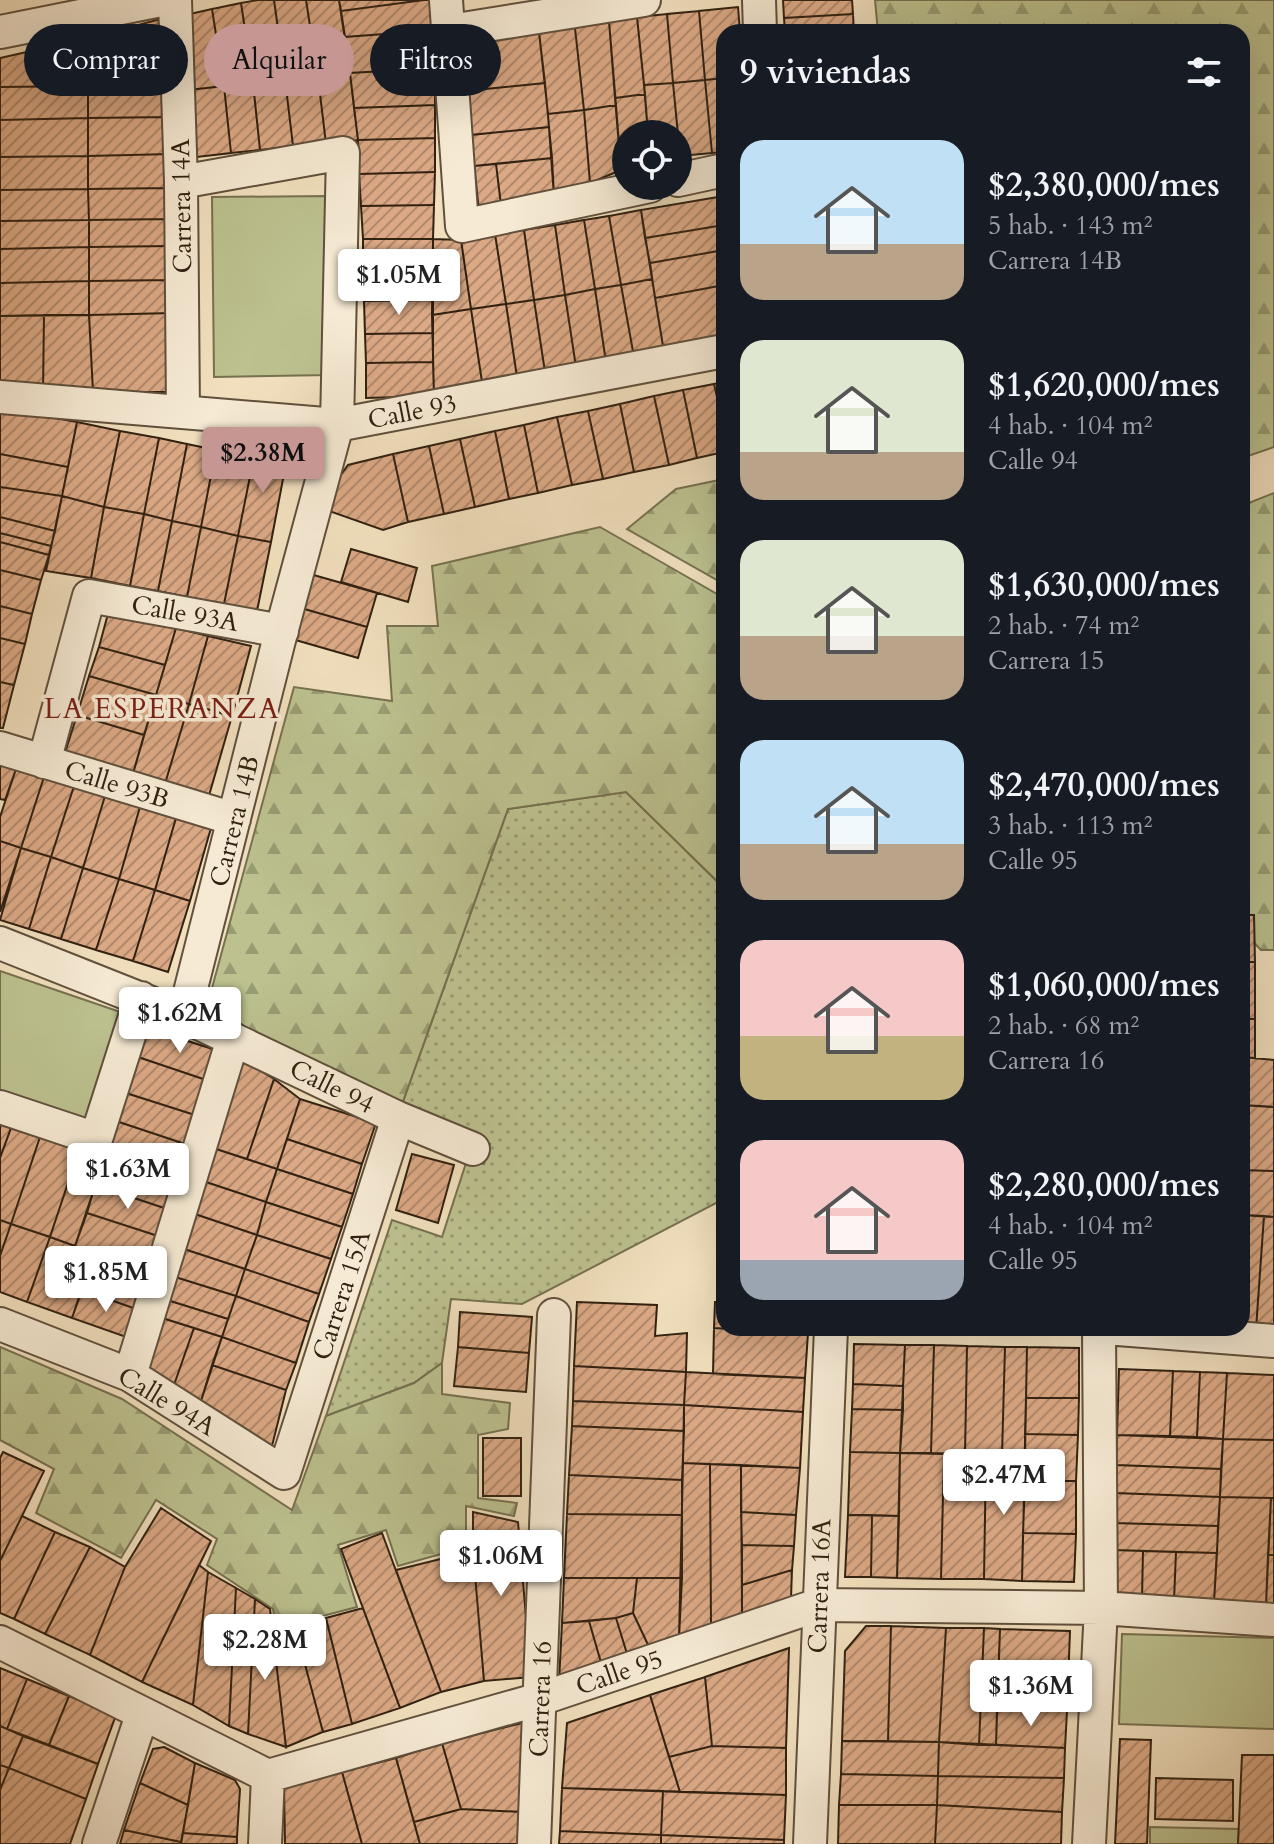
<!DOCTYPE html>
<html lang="es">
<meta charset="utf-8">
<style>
:root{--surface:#171b24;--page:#20242c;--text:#f1f3f6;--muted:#9ea1a6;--accent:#c59692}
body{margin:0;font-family:Cardo,serif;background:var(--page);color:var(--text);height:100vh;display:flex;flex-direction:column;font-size:30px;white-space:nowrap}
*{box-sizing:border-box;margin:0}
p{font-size:26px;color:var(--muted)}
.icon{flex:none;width:44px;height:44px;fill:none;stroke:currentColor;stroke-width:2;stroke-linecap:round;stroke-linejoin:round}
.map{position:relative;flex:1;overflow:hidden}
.sheet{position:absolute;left:716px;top:24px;width:534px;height:1312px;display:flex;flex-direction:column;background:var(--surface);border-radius:24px;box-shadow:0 8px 32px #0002}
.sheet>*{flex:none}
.guide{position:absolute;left:24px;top:24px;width:572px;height:72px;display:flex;gap:16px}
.tools{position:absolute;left:612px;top:120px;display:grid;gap:16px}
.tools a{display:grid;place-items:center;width:80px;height:80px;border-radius:50%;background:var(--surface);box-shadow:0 8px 32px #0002;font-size:40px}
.price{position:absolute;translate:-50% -68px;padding:0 18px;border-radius:8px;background:#fff;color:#222;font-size:26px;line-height:52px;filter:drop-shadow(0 2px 4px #0008)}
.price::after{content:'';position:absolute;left:50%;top:48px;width:24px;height:18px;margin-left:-12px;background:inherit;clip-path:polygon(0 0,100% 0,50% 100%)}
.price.current{background:var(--accent);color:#111}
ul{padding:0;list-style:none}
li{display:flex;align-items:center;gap:24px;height:200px;padding:0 24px}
li span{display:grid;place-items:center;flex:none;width:224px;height:160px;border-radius:24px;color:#555}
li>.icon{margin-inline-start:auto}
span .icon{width:96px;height:96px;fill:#fffc;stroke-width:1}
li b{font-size:34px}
h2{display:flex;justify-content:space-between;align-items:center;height:96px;padding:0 24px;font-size:34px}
.tag{padding:0 28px;border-radius:36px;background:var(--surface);box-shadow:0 8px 32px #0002;font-size:28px;line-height:72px}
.tag.current{background:var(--accent);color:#111}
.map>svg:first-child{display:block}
</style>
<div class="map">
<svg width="1274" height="1844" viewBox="0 0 1274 1844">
<defs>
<pattern id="grass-dots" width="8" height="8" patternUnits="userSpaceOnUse" patternTransform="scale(2)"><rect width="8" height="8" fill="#bcc18f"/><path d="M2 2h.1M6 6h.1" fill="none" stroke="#999c73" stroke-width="1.8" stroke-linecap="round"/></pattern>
<pattern id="forest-firs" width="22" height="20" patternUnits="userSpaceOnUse" patternTransform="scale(2)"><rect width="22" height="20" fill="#bcc18f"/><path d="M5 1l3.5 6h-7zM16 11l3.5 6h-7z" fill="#999c73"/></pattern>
<pattern id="building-hatch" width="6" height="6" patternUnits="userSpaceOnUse" patternTransform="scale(2)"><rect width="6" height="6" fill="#dba985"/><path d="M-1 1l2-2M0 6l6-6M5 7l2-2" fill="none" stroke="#b2896b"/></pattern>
</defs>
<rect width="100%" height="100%" fill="#f1dfbd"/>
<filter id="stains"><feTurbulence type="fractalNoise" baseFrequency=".0025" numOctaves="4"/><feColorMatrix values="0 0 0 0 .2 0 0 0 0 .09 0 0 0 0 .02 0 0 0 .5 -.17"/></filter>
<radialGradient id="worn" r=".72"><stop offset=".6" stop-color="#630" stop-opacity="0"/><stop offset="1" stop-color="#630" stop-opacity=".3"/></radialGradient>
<!-- grass -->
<path fill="url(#grass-dots)" stroke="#767150" stroke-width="2" d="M626 792 724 888V1199L522 1304 451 1299 442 1363 414 1383 326 1416 392 1220 442 1237 467 1160 484 1164 490 1144 401 1107 508 809Z"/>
<!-- forest -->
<path fill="url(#forest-firs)" stroke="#767150" stroke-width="2" d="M875 0H1274V447L1242 458V32H878Z
M724 479V584L627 529 676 489Z
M1274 493V950H1261L1242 930V511L1251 502Z
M600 527 724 598V888L626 792 508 809 401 1107 206 1010 294 687 392 701 387 626H438L432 566Z
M0 1347 122 1399 292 1510 326 1416 414 1383 442 1363V1394L510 1403 508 1429 478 1435V1498L517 1503 514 1516 466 1506V1547L398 1566 386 1530 338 1545 357 1607 276 1628 273 1609 207 1565 217 1539 156 1500 121 1558 36 1513 54 1469 0 1440Z"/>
<!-- park -->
<path fill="#bcc18f" stroke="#767150" stroke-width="2" d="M327 196 329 375 214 377 212 197Z
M0 971 126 1014 88 1129 0 1100Z
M1122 1634 1274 1638V1729L1119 1724Z
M1150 1827 1239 1829 1238 1844H1150Z"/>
<!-- building -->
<path fill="url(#building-hatch)" stroke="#312112" stroke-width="2" d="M258 0H274L285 79 253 83 241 3Z
M274 0H306L318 77 285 79Z
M306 0H339L350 73 318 77Z
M339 0H424L341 11Z
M424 0H434L437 30 345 37 341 11Z
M783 0H852L853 14 784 18Z
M241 3 253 83 224 86 212 9Z
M738 7 740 32H724V78L705 80 699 11Z
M212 9 224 86 189 90 181 16Z
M699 11 705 80 673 83 667 14Z
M667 14 673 83 644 85 637 17Z
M853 14 854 32H785L784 18Z
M168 17 169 53 87 54 89 38Z
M637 17 645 94 615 98 609 21Z
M609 21 616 105 584 110 575 28Z
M575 28 584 110 548 114 539 32Z
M437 30 435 68 350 73 345 37Z
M539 32 545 83 467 91 462 40Z
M89 38 88 86 0 87V58Z
M169 53 170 85 88 86 87 54Z
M435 68V105L354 108 350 73Z
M350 73 358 140 326 144 318 77Z
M318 77 326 144 293 146 285 79Z
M724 78V152L712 153 705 80Z
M285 79 293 146 260 150 253 83Z
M705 80 712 153 680 156 673 83Z
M253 83 260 150 231 153 224 86Z
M545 83 549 127 471 135 467 91Z
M673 83 678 134H648L644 85Z
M170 85V117L88 118V86Z
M88 86V118L0 120V87Z
M224 86 231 153 197 157 189 90Z
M645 94 648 134H626V168L621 170 615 98Z
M435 105V138L358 140 354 108Z
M616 105 621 170 590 183 584 110Z
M584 110 590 183 554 196 548 114Z
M170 117 171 154 88 156V118Z
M88 118V156L0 157V120Z
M549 127 552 158 474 166 471 135Z
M435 138V172L359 174 358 140Z
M171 154V188L88 189V156Z
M88 156V189L0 190V157Z
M552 158 554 196 501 205 496 164Z
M496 164 501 205 479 210 474 166Z
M435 172 434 205 361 206 359 174Z
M171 188V219L89 220 88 189Z
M88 189 89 220 0 221V190Z
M724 196V225L645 238 641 210Z
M434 205 433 239H363L361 206Z
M641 210 652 279 621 285 609 216Z
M609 216 621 285 595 289 584 220Z
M171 219 172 246 89 247V220Z
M89 220V247L0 249V221Z
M584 220 595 289 565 295 555 225Z
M555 225 565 295 534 300 524 230Z
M724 225V250L650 263 645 238Z
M524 230 534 300 506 304 495 234Z
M495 234 506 304 471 309 461 240Z
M363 239H433V268H363Z
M433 239 461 240 471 309 432 315Z
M172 246V280L89 281V247Z
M89 247V281L0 283V249Z
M724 250V285L655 298 650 263Z
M363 268H433V300L364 301Z
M652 279 664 352 634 357 621 285Z
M172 280 173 313 89 315V281Z
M89 281V315L0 316V283Z
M621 285 634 357 606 362 595 289Z
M724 285V342L664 352 655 298Z
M595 289 606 362 576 367 565 295Z
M565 295 576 367 545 372 534 300Z
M433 300V333L365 334 364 301Z
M534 300 545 372 517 377 506 304Z
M506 304 517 377 482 382 471 309Z
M471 309 482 382 434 396 432 315Z
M173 313 172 392H93L89 315Z
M44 315H89L93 392 43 391Z
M44 315 43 391H0V316Z
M433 333V362L366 363 365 334Z
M433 362 434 396 366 398V363Z
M724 382V428L714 384Z
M714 384 724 428V452L697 458 683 390Z
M683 390 697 458 669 465 654 396Z
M654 396 669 465 634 472 620 404Z
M620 404 634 472 603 479 588 411Z
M0 408 77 422 68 467 0 454Z
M588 411 603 479 572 485 557 417Z
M557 417 572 485 538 493 524 425Z
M77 422 120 431 104 507 62 496Z
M524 425 538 493 509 499 495 431Z
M120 431 159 438 144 514 104 507Z
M495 431 509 499 475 507 460 439Z
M159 438 187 444 172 521 144 514Z
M460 439 475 507 444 514 429 446Z
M187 444 216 450 201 527 172 521Z
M429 446 444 514 408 522 393 454Z
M256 447 238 536 201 527 216 450Z
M256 447 288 453 271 542 238 536Z
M0 454 68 467 62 496 0 487Z
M393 454 408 522 383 530 329 511 340 476 348 465Z
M0 487 62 496 55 531 0 517Z
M62 496 104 507 91 578 46 571Z
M104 507 144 514 130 586 91 578Z
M144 514 172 521 158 591 130 586Z
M0 517 55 531 51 546 0 533Z
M172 521 201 527 187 597 158 591Z
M201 527 238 536 224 604 187 597Z
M0 533 51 546 49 555 0 542Z
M238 536 271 542 257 611 224 604Z
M0 542 49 555 41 580 0 570Z
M351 549 417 568 408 602 341 582Z
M0 570 41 580 32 614 0 606Z
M310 574 377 593 367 627 301 608Z
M0 606 32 614 25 644 0 638Z
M301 608 367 627 358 658 292 639Z
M109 610 176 628 165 665 99 647Z
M176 628 208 636 189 704 156 695Z
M208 636 251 646 232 716 189 704Z
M0 638 25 644 14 685 0 682Z
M99 647 165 665 156 695 89 676Z
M89 676 156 695 144 735 77 715Z
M0 682 14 685 3 728H0Z
M156 695 189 704 164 787 132 777Z
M189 704 232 716 208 799 164 787Z
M77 715 144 735 132 777 64 756Z
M0 764 16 769 5 800 0 799Z
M16 769 44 777 21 848 0 841V817Z
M44 777 74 786 51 857 21 848Z
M74 786 105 796 83 868 51 857Z
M105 796 140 807 119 879 83 868Z
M140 807 176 818 155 890 119 879Z
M176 818 211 828 190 901 155 890Z
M0 841 21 848 0 912Z
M21 848 51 857 29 929 0 920Z
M51 857 83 868 61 939 29 929Z
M83 868 119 879 96 950 61 939Z
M119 879 155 890 133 961 96 950Z
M155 890 190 901 168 972 133 961Z
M1242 915H1254L1255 962H1242Z
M1242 962H1255V1019H1242Z
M1242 1019H1255V1058L1242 1057Z
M147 1028 222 1052 212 1082 138 1057Z
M138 1057 212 1082 201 1117 126 1093Z
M1242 1057 1274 1060V1107L1242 1105Z
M240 1058 274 1079 247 1159 213 1148Z
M274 1079 300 1099 277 1169 247 1159Z
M126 1093 201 1117 191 1146 116 1121Z
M300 1099 376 1123 362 1164 287 1139Z
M1242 1105 1274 1107V1171L1242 1170Z
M116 1121 191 1146 182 1173 107 1148Z
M0 1124 11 1128 0 1158Z
M11 1128 40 1137 11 1224 0 1220V1158Z
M40 1137 79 1150 50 1237 11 1224Z
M287 1139 362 1164 353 1194 277 1169Z
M107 1148 182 1173 170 1210 95 1185Z
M213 1148 277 1169 266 1202 203 1181Z
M79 1150 104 1159 75 1246 50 1237Z
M412 1154 454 1165 438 1223 396 1210Z
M277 1169 353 1194 342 1227 266 1202Z
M1242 1170 1274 1171V1217L1242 1215Z
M203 1181 266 1202 257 1235 192 1213Z
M95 1185 170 1210 161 1237 87 1213Z
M266 1202 342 1227 331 1259 257 1235Z
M87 1213 161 1237 151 1273 75 1246Z
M192 1213 257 1235 245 1269 181 1248Z
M1242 1215 1264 1216 1256 1329 1242 1328Z
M1264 1216 1274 1217V1330L1256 1329Z
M0 1220 11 1224 0 1256Z
M11 1224 50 1237 27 1302 0 1292V1256Z
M257 1235 331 1259 319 1294 245 1269Z
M50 1237 94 1253 72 1318 27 1302Z
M181 1248 245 1269 236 1296 172 1276Z
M94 1253 151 1273 139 1310 82 1290Z
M245 1269 319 1294 309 1322 236 1296Z
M172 1276 236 1296 228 1319 164 1299Z
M82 1290 139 1310 129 1338 72 1318Z
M236 1296 309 1322 296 1363 222 1337Z
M164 1299 228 1319 222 1337 159 1317Z
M577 1302 657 1305 655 1336 687 1333 686 1372 574 1366Z
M715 1302 724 1303V1328H808V1333L714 1328Z
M460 1312 532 1317 529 1353 458 1347Z
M159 1317 194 1328 174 1385 142 1367Z
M194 1328 222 1337 201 1401 174 1385Z
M714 1328 808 1333 805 1378 713 1374Z
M222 1337 296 1363 286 1390 212 1365Z
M854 1344 905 1345 903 1386 853 1384Z
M905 1345H934L931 1453H900Z
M934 1345 967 1346 965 1454 931 1453Z
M967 1346 1005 1347 1002 1455 965 1454Z
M458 1347 529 1353 526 1392 454 1386Z
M1005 1347H1027L1025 1455H1002Z
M1027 1347 1079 1348V1398H1026Z
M212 1365 286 1390 272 1446 201 1401Z
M574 1366 686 1372 684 1405 573 1401Z
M1119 1369 1173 1371 1170 1436 1117 1435Z
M1173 1371 1200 1372 1197 1437 1170 1436Z
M686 1372 805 1378 803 1412 684 1405Z
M1200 1372 1227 1373 1223 1439 1197 1437Z
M1227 1373 1274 1375V1440L1223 1439Z
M853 1384 903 1386V1410L852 1409Z
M1026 1398H1079L1078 1435 1025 1434Z
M573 1401 684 1405V1431L572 1426Z
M684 1405 803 1412 800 1468 683 1463Z
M852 1409 903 1410 900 1453 850 1452Z
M572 1426 684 1431 682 1480 569 1475Z
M1025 1434 1078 1435 1076 1481H1025Z
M1117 1435 1223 1439 1221 1469 1116 1465Z
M483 1438H521V1496H483Z
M1223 1439 1274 1440V1498L1220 1497Z
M3 1452 44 1471 0 1561V1458Z
M850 1452 900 1453 899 1516 848 1515Z
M900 1453 944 1454 941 1579 897 1578Z
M944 1454H986L984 1579H941Z
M986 1454 1025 1455 1022 1581 984 1579Z
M683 1463 710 1464 711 1627 679 1638Z
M710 1464 741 1465 742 1615 711 1627Z
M741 1465 800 1468 796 1515 741 1512Z
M1116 1465 1221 1469 1220 1497 1115 1493Z
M569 1475 682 1480V1515L567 1514Z
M1025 1481H1076V1534L1023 1533Z
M1115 1493 1220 1497 1218 1526 1114 1523Z
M1220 1497 1271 1498 1266 1605 1214 1602Z
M1271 1498H1274V1555H1268Z
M161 1508 211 1541 142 1682 90 1655 125 1567Z
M473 1512 518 1522 531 1677 484 1681 473 1551Z
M741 1512 796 1515 794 1546 742 1545Z
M567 1514 682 1515V1578H564Z
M848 1515H872L871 1577H845Z
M872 1515 899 1516 897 1578 871 1577Z
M22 1516 55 1532 14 1619 0 1613V1561Z
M1114 1523 1218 1526 1217 1553 1113 1550Z
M55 1532 90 1547 45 1634 14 1619Z
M382 1533 441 1692 400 1708 341 1549Z
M1023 1533 1076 1534 1074 1582 1022 1581Z
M742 1545 794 1546 792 1570 742 1585Z
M90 1547 125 1567 90 1655 45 1634Z
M1113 1550 1143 1551 1142 1598 1111 1597Z
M473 1551 484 1681 441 1692 396 1570Z
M1143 1551 1176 1552 1174 1601 1142 1598Z
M1176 1552 1217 1553 1214 1602 1174 1601Z
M1268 1555H1274V1606L1266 1605Z
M199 1565 208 1572 193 1705 142 1682Z
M792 1570 791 1598 742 1615V1585Z
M208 1572 236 1588 229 1726 193 1705Z
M564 1578H637L633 1613 616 1618 562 1623Z
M637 1578H682L679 1638 650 1649 633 1613Z
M236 1588 255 1599 248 1734 229 1726Z
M255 1599 270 1609 286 1747 248 1734Z
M363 1608 400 1708 352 1724 326 1618Z
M633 1613 650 1649 628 1657 616 1618Z
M326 1618 352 1724 323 1732 295 1627Z
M616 1618 628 1657 602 1666 589 1621Z
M589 1621 602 1666 559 1682 562 1623Z
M866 1626H891L888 1741H842L845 1651Z
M891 1626 946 1628 939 1742 888 1741Z
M295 1627 323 1732 286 1747 273 1635Z
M946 1628H984L979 1745 939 1742Z
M984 1628 1000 1629 996 1745H979Z
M1000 1629 1070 1631 1067 1711 997 1707Z
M789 1648 786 1748 712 1746 705 1677Z
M0 1668 27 1679 7 1729 0 1726Z
M705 1677 712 1746 669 1757 650 1695Z
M27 1679 69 1696 49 1745 7 1729Z
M650 1695 680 1792 562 1788 567 1723Z
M69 1696 116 1715 98 1764 49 1745Z
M997 1707 1067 1711 1065 1748 996 1745Z
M526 1722 521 1812 461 1809 442 1743Z
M0 1726 23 1736 9 1768 0 1765Z
M23 1736 98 1764 86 1799 9 1768Z
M1120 1739 1151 1740 1147 1844H1115Z
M842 1741 939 1742 938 1776 841 1774Z
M939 1742 1065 1748 1064 1778 938 1776Z
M442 1743 461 1809 414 1822 396 1758Z
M712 1746 786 1748V1795L680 1792 669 1757Z
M164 1747 195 1763 188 1805 140 1783 153 1749Z
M1242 1755H1274V1844H1238Z
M396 1758 420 1844H362L342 1772Z
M195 1763 235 1780 240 1789 237 1837 183 1833Z
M0 1765 9 1768 0 1790Z
M9 1768 86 1799 70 1844H0V1790Z
M342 1772 362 1844H285L284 1788Z
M841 1774 938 1776 937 1805H839Z
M938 1776 1064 1778 1062 1812 937 1805Z
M1156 1778 1233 1780V1821L1155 1819Z
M140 1783 188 1805 181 1842 124 1830Z
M562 1788 663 1791 661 1835 560 1831Z
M663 1791 786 1795 784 1840 661 1835Z
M839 1805H937L935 1844H838Z
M937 1805 1062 1812 1061 1844H935Z
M461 1809 521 1812 520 1844H420L414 1822Z
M124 1830 181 1842V1844H120Z
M560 1831 661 1835V1844H559Z
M183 1833 237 1837V1844H181Z
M661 1835 784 1840V1844H661Z"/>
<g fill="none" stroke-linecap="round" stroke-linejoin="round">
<!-- minor casing -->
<g stroke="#61503d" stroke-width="36">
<path id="minor" d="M175 0 181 182 183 412
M446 0 462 226 650 186
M759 0 760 32
M450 31 644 0
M0 32 161 0
M678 180 724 170
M181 182 343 153 337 425 279 640 184 1016
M0 397 337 425 724 351
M0 748 234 819
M44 762 89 596 282 631
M0 943 184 1016 398 1118 473 1149
M0 1107 96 1139 141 998
M0 1324 130 1375 284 1473 398 1118
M1105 1328 1274 1341
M130 1375 233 1039
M0 1642 268 1776 540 1699 818 1605 1101 1608 1274 1620
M99 1844 142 1715
M265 1844 268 1776
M534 1844 554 1315
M810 1844 831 1328
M1089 1844 1101 1608 1099 1328"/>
</g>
<!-- minor -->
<use href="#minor" stroke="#f6ead4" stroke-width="32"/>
</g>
<g text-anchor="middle" stroke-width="7" stroke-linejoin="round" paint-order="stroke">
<!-- street labels -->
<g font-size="26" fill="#312112" stroke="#f6ead4">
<text transform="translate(181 206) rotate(-91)" y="9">Carrera 14A</text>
<text transform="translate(412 411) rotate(-11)" y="9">Calle 93</text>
<text transform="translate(185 613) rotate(10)" y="9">Calle 93A</text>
<text transform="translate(117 784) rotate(17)" y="9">Calle 93B</text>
<text transform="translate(234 821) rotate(-76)" y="9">Carrera 14B</text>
<text transform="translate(332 1086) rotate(26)" y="9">Calle 94</text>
<text transform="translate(341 1295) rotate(-72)" y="9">Carrera 15A</text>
<text transform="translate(167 1401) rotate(31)" y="9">Calle 94A</text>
<text transform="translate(819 1586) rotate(-88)" y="9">Carrera 16A</text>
<text transform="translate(619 1672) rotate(-19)" y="9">Calle 95</text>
<text transform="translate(540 1699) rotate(-88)" y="9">Carrera 16</text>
</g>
<!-- neighbourhood labels -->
<g font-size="28" letter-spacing="2" fill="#7a1f14" stroke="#f6ead4">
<text x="162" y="718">LA ESPERANZA</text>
</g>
</g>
<rect width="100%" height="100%" filter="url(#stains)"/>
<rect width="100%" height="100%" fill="url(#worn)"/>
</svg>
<div class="tools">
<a><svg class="icon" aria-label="locate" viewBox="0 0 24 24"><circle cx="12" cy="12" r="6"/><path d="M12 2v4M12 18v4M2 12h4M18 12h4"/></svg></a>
</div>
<b class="price" style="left:399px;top:317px">$1.05M</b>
<b class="price current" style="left:263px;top:495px">$2.38M</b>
<b class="price" style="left:180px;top:1055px">$1.62M</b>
<b class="price" style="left:128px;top:1211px">$1.63M</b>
<b class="price" style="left:106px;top:1314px">$1.85M</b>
<b class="price" style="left:1004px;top:1517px">$2.47M</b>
<b class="price" style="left:501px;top:1598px">$1.06M</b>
<b class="price" style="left:265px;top:1682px">$2.28M</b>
<b class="price" style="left:1031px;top:1728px">$1.36M</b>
<div class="guide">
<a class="tag">Comprar</a>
<a class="tag current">Alquilar</a>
<a class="tag">Filtros</a>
</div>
<section class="sheet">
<h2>9 viviendas<svg class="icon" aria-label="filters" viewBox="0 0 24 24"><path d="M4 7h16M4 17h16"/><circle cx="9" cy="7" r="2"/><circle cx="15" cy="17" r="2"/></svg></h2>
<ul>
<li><span style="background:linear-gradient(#bfe0f5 65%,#b9a48a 0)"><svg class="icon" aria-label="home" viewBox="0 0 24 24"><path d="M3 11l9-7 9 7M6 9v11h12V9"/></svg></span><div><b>$2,380,000/mes</b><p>5 hab. · 143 m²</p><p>Carrera 14B</p></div></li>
<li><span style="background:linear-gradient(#dfe7d0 70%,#b9a48a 0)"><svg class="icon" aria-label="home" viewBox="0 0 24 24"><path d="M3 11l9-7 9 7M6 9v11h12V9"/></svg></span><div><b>$1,620,000/mes</b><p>4 hab. · 104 m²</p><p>Calle 94</p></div></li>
<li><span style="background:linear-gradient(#dfe7d0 60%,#b9a48a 0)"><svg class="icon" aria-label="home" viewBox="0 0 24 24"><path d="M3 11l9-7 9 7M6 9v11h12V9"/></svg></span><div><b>$1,630,000/mes</b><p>2 hab. · 74 m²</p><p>Carrera 15</p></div></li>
<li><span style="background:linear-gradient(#bfe0f5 65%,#b9a48a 0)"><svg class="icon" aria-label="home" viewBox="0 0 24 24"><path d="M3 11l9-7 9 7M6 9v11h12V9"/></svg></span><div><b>$2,470,000/mes</b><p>3 hab. · 113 m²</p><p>Calle 95</p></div></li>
<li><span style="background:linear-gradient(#f6c9c9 60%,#c2b280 0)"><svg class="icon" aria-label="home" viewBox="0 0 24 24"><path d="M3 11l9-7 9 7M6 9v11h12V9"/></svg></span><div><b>$1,060,000/mes</b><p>2 hab. · 68 m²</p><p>Carrera 16</p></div></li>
<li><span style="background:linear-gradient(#f6c9c9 75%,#9aa5b1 0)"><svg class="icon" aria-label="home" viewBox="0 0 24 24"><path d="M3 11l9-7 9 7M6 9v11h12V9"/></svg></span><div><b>$2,280,000/mes</b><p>4 hab. · 104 m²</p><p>Calle 95</p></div></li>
</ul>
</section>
</div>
